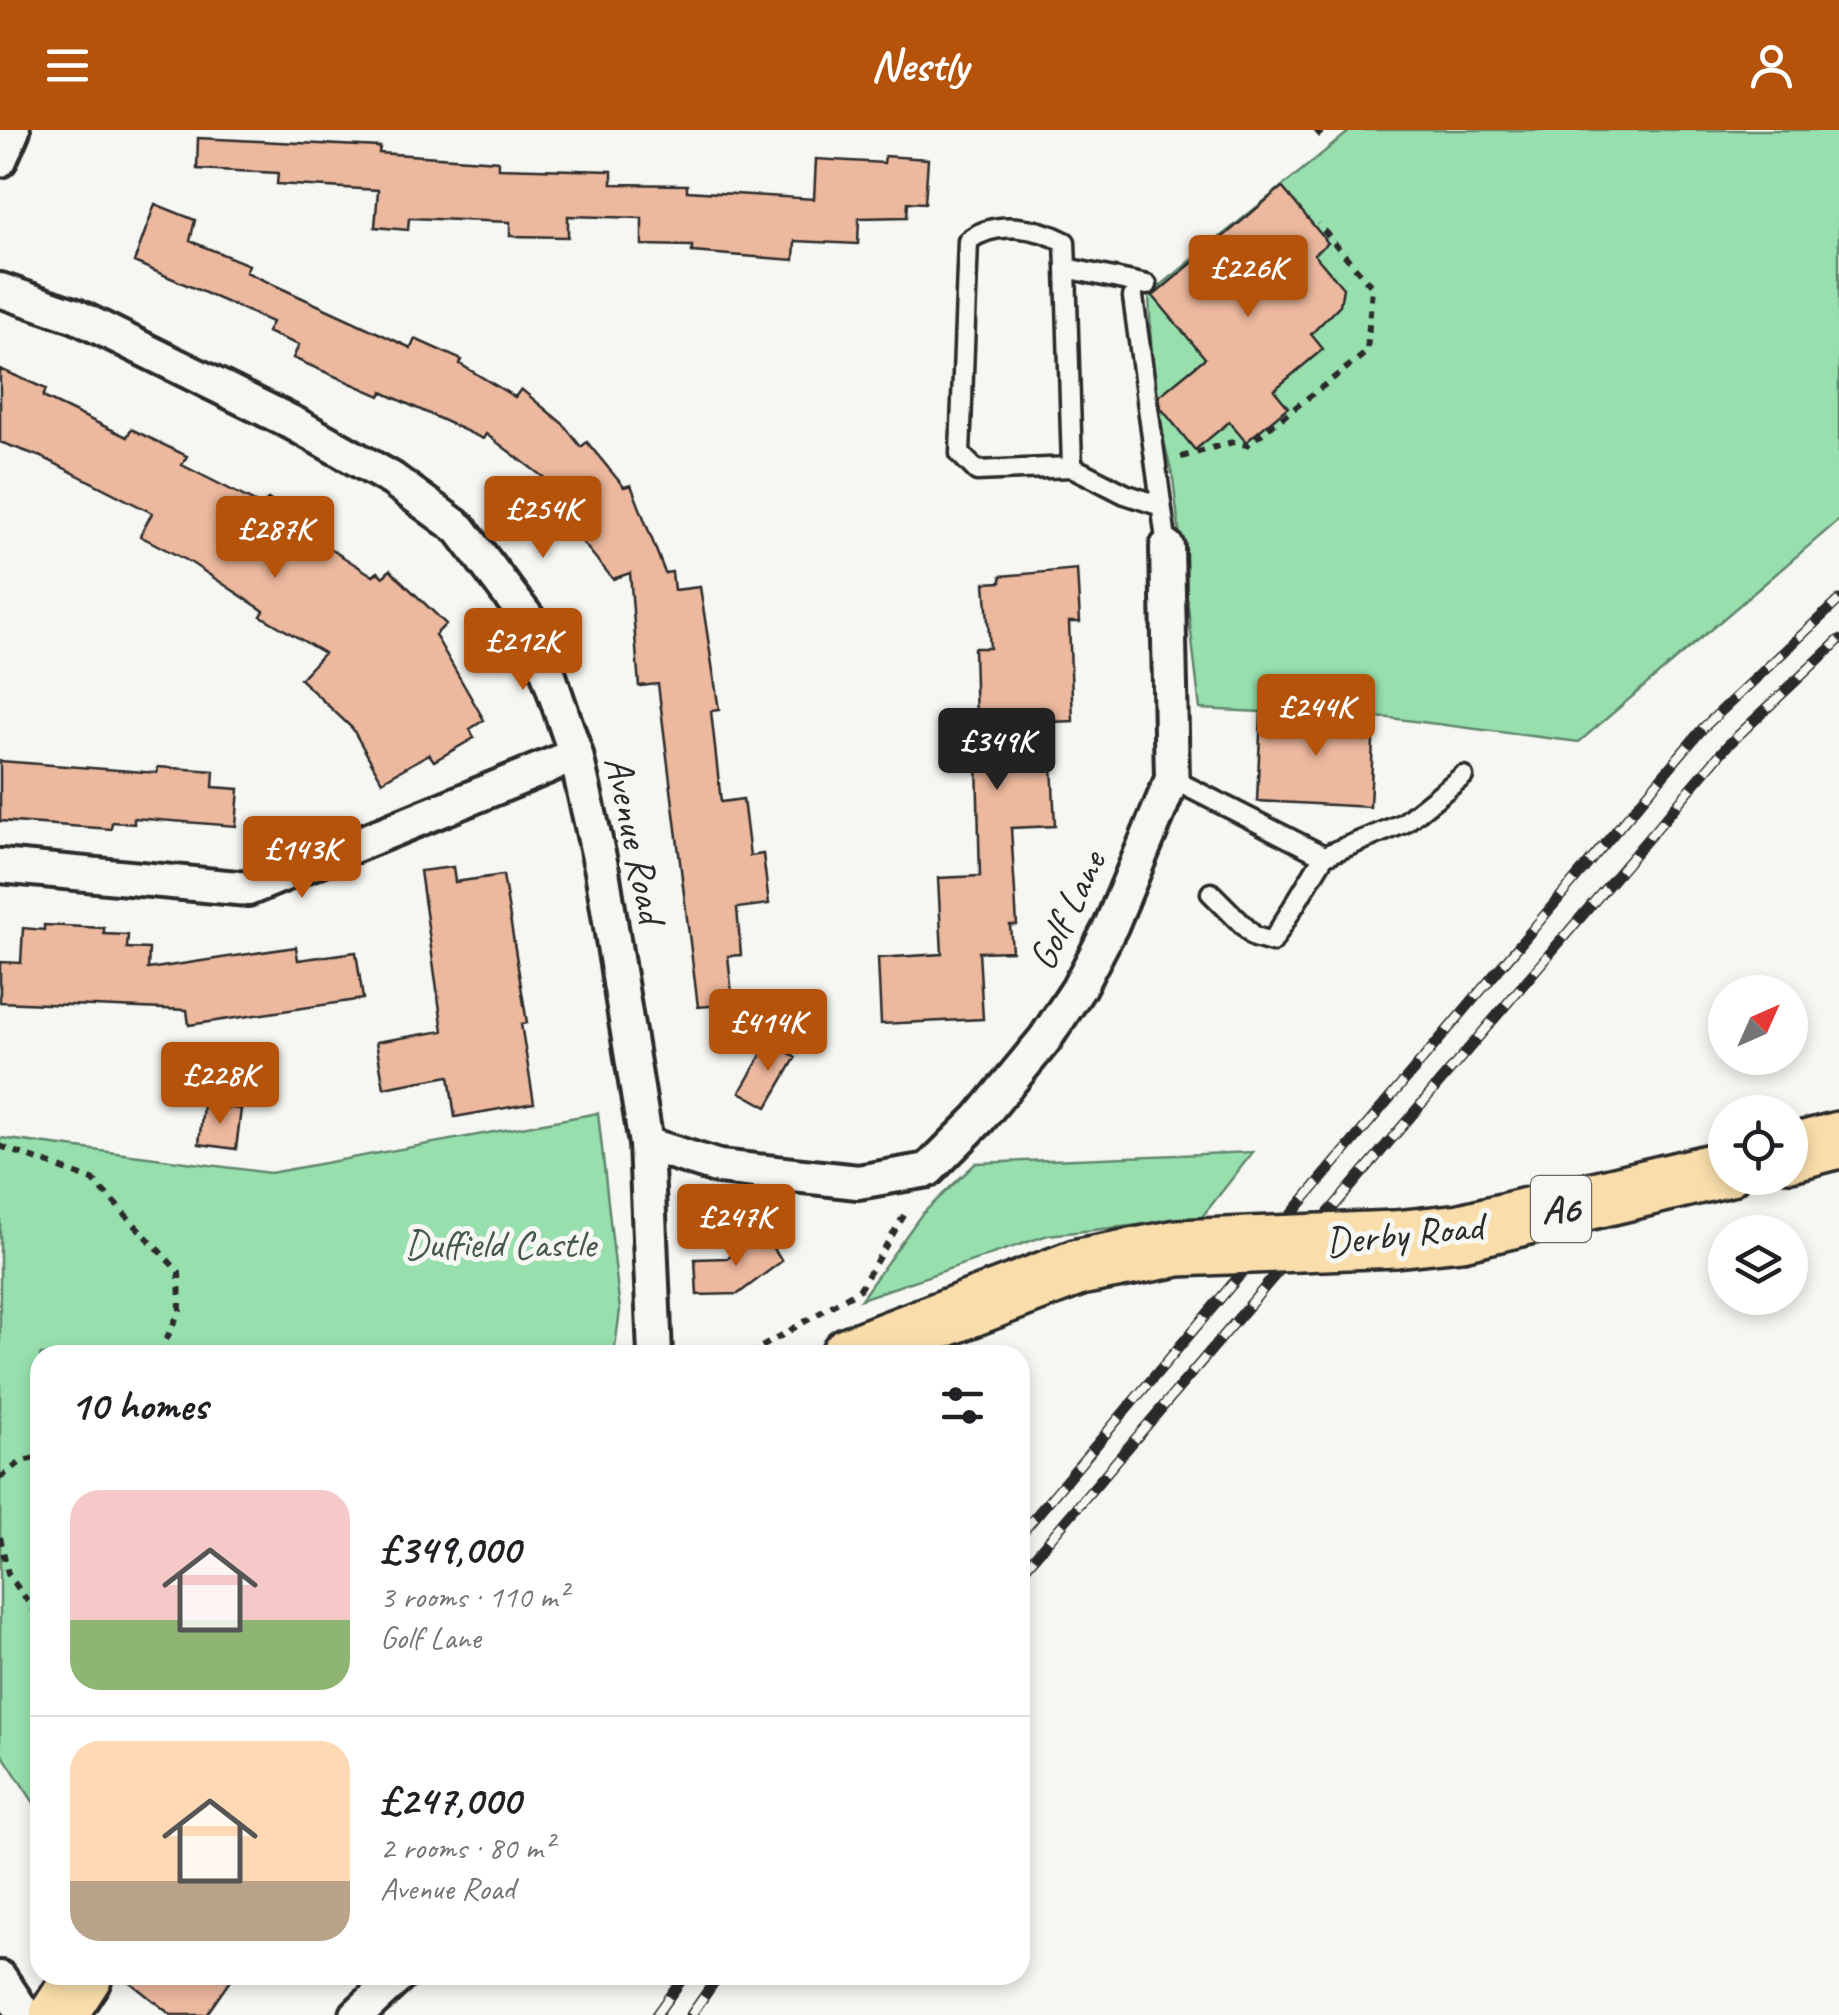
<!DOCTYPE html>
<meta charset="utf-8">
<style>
:root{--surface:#fff;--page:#f2f2f2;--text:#202124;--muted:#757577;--line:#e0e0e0;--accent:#b45309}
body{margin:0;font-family:Caveat,sans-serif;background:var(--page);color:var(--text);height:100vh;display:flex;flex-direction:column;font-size:38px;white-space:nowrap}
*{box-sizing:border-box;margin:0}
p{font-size:32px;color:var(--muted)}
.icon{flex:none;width:55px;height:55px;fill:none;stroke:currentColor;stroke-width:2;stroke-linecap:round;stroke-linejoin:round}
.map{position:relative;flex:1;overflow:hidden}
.sheet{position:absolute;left:30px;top:1215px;width:1000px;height:640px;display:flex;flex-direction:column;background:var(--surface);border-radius:30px;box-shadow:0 5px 15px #0003}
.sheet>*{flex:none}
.needle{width:65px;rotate:45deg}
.tools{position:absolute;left:1708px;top:845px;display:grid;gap:20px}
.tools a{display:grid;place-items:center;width:100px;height:100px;border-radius:50%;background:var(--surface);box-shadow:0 5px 15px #0003;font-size:50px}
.price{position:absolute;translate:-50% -85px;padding:0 22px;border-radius:10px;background:var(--accent);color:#fff;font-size:32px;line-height:65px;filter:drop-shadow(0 2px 5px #0008)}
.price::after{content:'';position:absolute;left:50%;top:60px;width:30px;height:22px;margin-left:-15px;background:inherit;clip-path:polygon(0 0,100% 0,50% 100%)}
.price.selected{background:#222;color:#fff}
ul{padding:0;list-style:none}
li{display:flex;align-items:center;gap:30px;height:250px;padding:0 40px}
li+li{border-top:2px solid var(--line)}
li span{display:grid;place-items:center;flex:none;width:280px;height:200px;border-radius:30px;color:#555}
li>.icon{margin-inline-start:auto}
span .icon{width:120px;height:120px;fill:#fffc;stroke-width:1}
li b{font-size:42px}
h2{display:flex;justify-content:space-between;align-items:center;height:120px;padding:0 40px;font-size:42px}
header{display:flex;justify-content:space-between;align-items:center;height:130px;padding:0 40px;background:var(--accent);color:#fff;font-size:45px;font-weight:700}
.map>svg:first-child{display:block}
</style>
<header><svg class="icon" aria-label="menu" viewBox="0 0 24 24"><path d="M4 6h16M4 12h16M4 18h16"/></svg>Nestly<svg class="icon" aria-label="person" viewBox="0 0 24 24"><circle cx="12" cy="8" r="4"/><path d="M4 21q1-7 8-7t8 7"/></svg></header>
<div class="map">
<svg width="1839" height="1885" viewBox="0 0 1839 1885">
<rect width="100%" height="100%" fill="#f6f6f2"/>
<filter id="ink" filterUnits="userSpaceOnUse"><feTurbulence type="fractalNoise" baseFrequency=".01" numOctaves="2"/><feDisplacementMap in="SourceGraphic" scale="20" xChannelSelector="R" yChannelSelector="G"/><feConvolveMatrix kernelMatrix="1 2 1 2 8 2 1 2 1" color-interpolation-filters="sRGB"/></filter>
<g filter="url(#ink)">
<!-- green -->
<path fill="#97e0ae" stroke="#61866c" stroke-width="2.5" d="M1351 0H1839V390L1579 612 1390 588 1200 579 1173 348 1154 271 1149 165Z
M598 983 620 1180 614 1225H40V1682L0 1621V1008L270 1043Z
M1253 1022 1201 1088 1048 1105 861 1169 921 1085 976 1033Z"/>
<!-- building -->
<path fill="#ecb89e" stroke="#2b2b2b" stroke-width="2.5" d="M198 8 380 17 379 23 498 31V38L612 41V54L687 55V61L814 69 816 29 884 33 885 26 928 29 925 73 908 72 907 87 859 88 858 114 795 111 794 130 692 122V116L642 115V88L568 86V107L510 106V92L409 88 408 100 375 97 378 60 277 54 278 43 197 39Z
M1282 57 1328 113 1314 124 1343 158 1340 175 1311 204 1323 219 1274 260 1288 277 1246 312 1229 292 1195 320 1161 278 1159 266 1205 228 1153 166Z
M155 74 195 90 190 111 249 135 246 142 411 218 415 209 462 230 460 234 515 267 521 259 563 294 581 317 587 312 624 357 631 355 665 443 672 442 674 460 700 457 719 580 711 581 721 672 743 669 750 726 763 724 769 774 737 778 741 825 728 826 733 874 698 877 658 554 639 556 630 443 613 449 550 373 563 362 486 304 483 309 382 262 380 266 293 228 299 215 267 202 272 192 134 132Z
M0 239 46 259 43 267 127 307 131 299 187 326 182 335 263 376 268 369 320 402 315 409 373 446 378 442 383 447 390 440 446 494 435 505 484 590 470 599 474 608 434 631 429 624 382 651 352 598 300 549 324 523 261 486 264 481 190 432 140 406 152 383 44 328 0 312Z
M1077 439 1080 492H1069L1073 591 1050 592 1055 696 1011 698 1017 795H1010L1012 821 979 822 983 889 881 894 878 828 942 824 938 748 980 746 974 518H990L985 453 1001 452V446Z
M1261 582 1374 588 1370 677 1257 671Z
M0 631 157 643 158 637 214 641 213 657 239 659 236 696 134 688V694L112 692 111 699 0 691Z
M453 737 455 752 503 745 527 893 521 894 534 973 455 987 449 946 384 958 376 912 443 901 420 741Z
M44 795 104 798V804L128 805 127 818 149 819 148 839 296 817 298 830 356 822 363 869 189 895 187 880 0 872V832L21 833 23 798 44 800Z
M769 911 796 927 767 977 740 962Z
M203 975 241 979 236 1019 199 1014Z
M762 1103 782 1131 738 1164 697 1165 695 1129 728 1128Z
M121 1845H234L206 1885H171Z"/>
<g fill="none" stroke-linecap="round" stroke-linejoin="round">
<!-- service casing -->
<g stroke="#2b2b2b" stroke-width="25">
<path id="service" d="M1066 138 1065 112C1037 97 994 89 968 111L960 324 977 341 1072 337
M1147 155 1066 138 1072 337 1125 364 1161 376
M1133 167 1167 417
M1172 649 1324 726
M1211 763 1255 807 1272 812 1324 726 1404 693 1463 646"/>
</g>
<!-- minor casing -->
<g stroke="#2b2b2b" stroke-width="40">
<path id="minor" d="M0 30 13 0
M0 160 76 186 293 293 392 349 460 399 531 493 576 625 602 741 646 1014 655 1225
M0 736 248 759 576 625
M646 1014 719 1037 858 1052 928 1040 979 989 1045 909 1078 859 1111 796 1172 649 1167 417
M0 1848 25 1885
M357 1885 400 1845"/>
</g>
<!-- trunk casing -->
<g stroke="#2b2b2b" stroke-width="62">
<path id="trunk" d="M1790 1023 1839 1010
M1395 1109 1461 1102 1725 1039
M849 1225 1079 1137
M58 1885 84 1845"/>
</g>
<!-- path -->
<path stroke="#2b2b2b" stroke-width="6" stroke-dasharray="8 8" stroke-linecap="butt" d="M1316 0 1325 10
M1181 327 1233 312 1247 315 1367 222 1372 157 1318 94
M0 1016 93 1050 179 1142 180 1180 159 1225
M748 1225 859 1160 908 1079
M0 1348 22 1331 40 1327
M0 1407 8 1444 40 1488"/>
<!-- service -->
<use href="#service" stroke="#f6f6f2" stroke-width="18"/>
<!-- minor -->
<use href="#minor" stroke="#f6f6f2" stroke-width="32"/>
<!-- trunk -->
<use href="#trunk" stroke="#f9deab" stroke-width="55"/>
<!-- rail casing -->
<g stroke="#2b2b2b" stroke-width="11">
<path id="rail" d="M1020 1405 1703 598 1839 470
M1020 1444 1727 616 1839 510
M656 1885 685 1845
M691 1885 719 1845"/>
</g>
<!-- rail -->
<use href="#rail" stroke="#f6f6f2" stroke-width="8" stroke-dasharray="22" stroke-linecap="butt"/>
<!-- trunk-bridge casing -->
<g stroke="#2b2b2b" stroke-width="62" stroke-linecap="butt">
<path id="trunk-bridge" d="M1079 1137 1178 1118 1395 1109"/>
</g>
<!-- trunk-bridge -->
<use href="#trunk-bridge" stroke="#f9deab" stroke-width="55"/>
</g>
</g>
<g text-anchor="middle" stroke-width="10" stroke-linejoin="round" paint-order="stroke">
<!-- shield labels -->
<rect fill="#f6f6f2" stroke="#686867" stroke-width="2.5" x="1531" y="1046" width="60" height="66" rx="8"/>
<g font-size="38" font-weight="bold" fill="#2b2b2b">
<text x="1561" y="1092">A6</text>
</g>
<!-- street labels -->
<g font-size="40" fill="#2b2b2b" stroke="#f6f6f2">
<text transform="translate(636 709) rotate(78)" y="14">Avenue Road</text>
<text transform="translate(1066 780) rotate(-64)" y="14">Golf Lane</text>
<text transform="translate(1404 1103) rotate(-6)" y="14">Derby Road</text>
</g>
<!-- park labels -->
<g font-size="40" fill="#46584c" stroke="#f6f6f2">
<text x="500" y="1127">Duffield Castle</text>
</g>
</g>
</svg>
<div class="tools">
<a><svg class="needle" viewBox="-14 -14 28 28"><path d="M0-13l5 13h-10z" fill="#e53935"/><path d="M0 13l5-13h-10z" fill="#757577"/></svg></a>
<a><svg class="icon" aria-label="locate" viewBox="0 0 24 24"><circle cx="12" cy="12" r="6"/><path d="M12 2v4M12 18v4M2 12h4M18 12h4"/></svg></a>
<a><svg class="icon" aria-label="layers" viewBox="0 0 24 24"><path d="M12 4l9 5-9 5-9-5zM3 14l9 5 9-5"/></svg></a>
</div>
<b class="price" style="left:1248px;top:190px">£226K</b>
<b class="price" style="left:543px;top:431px">£254K</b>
<b class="price" style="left:275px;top:451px">£287K</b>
<b class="price" style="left:523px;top:563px">£212K</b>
<b class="price" style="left:1316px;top:629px">£244K</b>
<b class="price selected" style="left:997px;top:663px">£349K</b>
<b class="price" style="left:302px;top:771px">£143K</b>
<b class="price" style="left:768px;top:944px">£414K</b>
<b class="price" style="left:220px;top:997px">£228K</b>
<b class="price" style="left:736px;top:1139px">£247K</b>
<section class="sheet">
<h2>10 homes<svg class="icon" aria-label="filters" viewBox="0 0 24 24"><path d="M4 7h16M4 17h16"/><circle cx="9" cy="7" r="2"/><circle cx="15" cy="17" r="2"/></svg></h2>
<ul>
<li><span style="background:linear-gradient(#f6c9c9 65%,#8fb573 0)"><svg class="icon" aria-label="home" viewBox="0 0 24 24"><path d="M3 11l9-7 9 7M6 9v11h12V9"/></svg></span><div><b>£349,000</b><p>3 rooms · 110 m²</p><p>Golf Lane</p></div></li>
<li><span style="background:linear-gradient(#ffd9b3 70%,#b9a48a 0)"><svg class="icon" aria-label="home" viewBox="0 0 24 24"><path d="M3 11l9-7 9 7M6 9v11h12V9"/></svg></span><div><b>£247,000</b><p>2 rooms · 80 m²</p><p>Avenue Road</p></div></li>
</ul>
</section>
</div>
